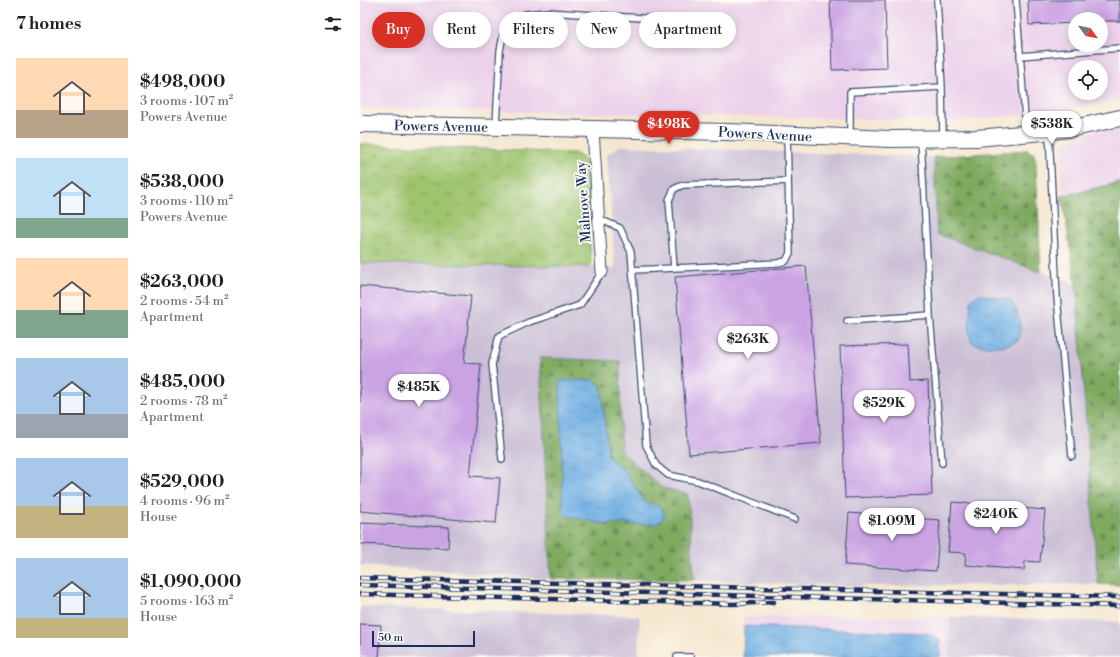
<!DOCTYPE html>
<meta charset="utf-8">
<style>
:root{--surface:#fff;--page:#f6f6f6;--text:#202124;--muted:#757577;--accent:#d93025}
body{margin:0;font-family:"Libre Bodoni",serif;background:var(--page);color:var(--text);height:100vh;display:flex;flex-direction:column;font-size:15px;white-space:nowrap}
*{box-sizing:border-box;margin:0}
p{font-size:13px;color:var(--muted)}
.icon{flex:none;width:22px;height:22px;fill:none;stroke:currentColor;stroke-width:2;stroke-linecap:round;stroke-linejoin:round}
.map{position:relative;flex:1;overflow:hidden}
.drawer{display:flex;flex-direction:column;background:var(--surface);width:360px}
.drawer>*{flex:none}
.top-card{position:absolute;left:12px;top:12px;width:380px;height:36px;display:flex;gap:8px}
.needle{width:26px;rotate:123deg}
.fabs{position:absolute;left:708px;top:12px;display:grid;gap:8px}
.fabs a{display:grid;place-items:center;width:40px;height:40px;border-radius:50%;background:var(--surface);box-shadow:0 2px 10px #0003;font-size:20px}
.scale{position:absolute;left:12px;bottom:10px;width:103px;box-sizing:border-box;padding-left:4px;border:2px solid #1b2f5e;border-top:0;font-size:11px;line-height:14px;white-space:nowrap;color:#1b2f5e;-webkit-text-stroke:3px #fdfcf7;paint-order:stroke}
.price{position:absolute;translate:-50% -34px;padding:0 9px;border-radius:14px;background:#fff;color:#222;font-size:13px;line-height:26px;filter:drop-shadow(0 1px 2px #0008)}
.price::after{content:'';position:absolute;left:50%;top:24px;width:12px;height:9px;margin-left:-6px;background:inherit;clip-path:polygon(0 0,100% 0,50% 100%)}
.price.on{background:var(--accent);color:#fff}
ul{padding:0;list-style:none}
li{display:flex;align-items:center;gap:12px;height:100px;padding:0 16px}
li span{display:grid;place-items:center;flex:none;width:112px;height:80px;border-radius:0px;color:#555}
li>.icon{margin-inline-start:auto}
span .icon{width:48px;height:48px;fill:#fffc;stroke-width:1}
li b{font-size:17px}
h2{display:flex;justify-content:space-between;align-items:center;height:48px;padding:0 16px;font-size:17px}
.pill{padding:0 14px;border-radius:18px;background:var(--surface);box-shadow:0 2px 10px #0003;font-size:14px;line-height:36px}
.pill.on{background:var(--accent);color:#fff}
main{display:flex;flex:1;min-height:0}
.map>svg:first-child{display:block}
</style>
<main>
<section class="drawer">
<h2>7 homes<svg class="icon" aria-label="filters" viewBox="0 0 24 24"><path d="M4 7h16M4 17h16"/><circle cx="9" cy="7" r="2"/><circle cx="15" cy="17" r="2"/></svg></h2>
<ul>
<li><span style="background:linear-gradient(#ffd9b3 65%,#b9a48a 0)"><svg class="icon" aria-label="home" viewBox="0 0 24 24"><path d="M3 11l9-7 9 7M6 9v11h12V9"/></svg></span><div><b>$498,000</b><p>3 rooms · 107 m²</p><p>Powers Avenue</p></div></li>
<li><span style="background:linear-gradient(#bfe0f5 75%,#7fa58c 0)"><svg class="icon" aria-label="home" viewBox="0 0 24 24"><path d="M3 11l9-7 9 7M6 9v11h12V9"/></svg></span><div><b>$538,000</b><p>3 rooms · 110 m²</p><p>Powers Avenue</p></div></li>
<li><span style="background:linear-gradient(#ffd9b3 65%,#7fa58c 0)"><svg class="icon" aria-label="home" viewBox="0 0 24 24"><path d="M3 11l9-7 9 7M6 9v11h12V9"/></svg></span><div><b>$263,000</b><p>2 rooms · 54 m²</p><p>Apartment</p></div></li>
<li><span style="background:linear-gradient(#a9c7e8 70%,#9aa5b1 0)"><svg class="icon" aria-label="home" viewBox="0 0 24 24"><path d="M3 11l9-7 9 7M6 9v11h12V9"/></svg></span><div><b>$485,000</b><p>2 rooms · 78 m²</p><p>Apartment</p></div></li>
<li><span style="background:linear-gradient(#a9c7e8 60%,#c2b280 0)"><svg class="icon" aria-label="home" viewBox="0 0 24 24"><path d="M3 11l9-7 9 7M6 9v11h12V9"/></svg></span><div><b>$529,000</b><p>4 rooms · 96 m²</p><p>House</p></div></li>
<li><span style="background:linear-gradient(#a9c7e8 75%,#c2b280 0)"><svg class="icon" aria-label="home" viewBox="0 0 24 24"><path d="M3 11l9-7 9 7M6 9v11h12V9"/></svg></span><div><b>$1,090,000</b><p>5 rooms · 163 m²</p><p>House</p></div></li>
</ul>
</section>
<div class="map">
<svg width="760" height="657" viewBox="0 0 760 657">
<defs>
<pattern id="grass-tufts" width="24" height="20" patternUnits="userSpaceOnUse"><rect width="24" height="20" fill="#9fc46e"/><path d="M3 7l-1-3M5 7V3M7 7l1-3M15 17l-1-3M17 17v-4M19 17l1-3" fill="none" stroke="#81a05e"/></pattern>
<pattern id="forest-firs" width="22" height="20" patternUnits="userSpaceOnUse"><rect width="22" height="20" fill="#7faa61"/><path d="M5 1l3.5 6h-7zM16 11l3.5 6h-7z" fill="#678b53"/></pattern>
<pattern id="water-ripples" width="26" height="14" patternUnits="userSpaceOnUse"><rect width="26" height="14" fill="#6faee2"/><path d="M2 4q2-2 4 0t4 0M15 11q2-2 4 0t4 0" fill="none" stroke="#5a8eba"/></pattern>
</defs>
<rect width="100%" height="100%" fill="#fdfcf7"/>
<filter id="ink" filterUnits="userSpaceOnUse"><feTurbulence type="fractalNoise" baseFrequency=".025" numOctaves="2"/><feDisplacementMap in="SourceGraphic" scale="8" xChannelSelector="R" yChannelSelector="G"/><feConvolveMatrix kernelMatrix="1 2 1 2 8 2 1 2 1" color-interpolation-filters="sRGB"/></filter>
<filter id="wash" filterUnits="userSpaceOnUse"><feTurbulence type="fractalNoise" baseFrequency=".012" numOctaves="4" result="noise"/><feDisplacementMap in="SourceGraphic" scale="16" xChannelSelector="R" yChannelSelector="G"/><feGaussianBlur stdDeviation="0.9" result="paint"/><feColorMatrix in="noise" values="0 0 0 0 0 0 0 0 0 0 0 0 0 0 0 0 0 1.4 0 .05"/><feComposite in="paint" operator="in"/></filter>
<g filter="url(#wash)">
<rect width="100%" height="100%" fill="#f5e7cf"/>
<!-- built -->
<path fill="#ecd1ea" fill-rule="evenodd" d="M0 0H760V99L684 113 600 121 0 108ZM715 19H741V45H715ZM715 67H741V93H715Z
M760 121V182L702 196 701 144Z
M383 616 590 617 589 657H383Z"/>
<!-- industrial -->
<path fill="#cbbfd5" d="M259 146 574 157 577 234 716 284 738 584 485 586 334 580 328 494 302 488 261 451 260 361 180 358 191 579 0 565V263L255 268 247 155Z
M0 607 280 616 278 657H0Z
M590 617 760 622V657H589Z"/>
<!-- grass -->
<path fill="url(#grass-tufts)" stroke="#5d7a66" d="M0 144 215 153 227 161 231 267 0 263Z"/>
<!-- forest -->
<path fill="url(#forest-firs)" stroke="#4d6c60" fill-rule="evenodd" d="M667 150 674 154 676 163 681 272 577 234 574 157Z
M760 182V585L738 584 716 284 702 196Z
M180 358 260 361 261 451 302 488 328 494 334 580 191 579ZM241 386 248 457 264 470 285 502 297 505 203 512Z"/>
<!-- water -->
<path fill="url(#water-ripples)" stroke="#456ea0" d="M620 294 650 300C658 311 664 328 658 341 645 347 624 349 611 342L609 330 611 300Z
M234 380 241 386 248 457 264 470 285 502 297 505 303 510 304 517 297 524H245L207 516 203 512 200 381Z
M384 626 567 633 580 640V657H383Z"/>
<g id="blocks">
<!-- building -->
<path fill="#caa3e3" d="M470 0H525L527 68 472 70Z
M668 0H760V21H741V19H715V23L669 25Z
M446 266 461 443 329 454 315 277Z
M0 286 111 296 104 363 121 364 110 476 140 478 136 523 0 511Z
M548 344 550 382 568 381 572 495 485 498 480 346Z
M592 502 685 510 680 562 665 561 664 570 605 565 606 553 588 552Z
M489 513 580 520 576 571 485 565Z
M0 523 89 527 88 548 0 544Z
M0 624 21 625 19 657H0Z"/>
</g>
</g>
<g filter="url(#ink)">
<use href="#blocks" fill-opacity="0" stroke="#3c4b6f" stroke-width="1"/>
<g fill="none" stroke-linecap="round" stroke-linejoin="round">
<!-- lane casing -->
<g stroke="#3c4b6f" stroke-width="8">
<path id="lane" d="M577 0 582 87
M656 0 666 131
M660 56 760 48
M136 125 140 51 144 30 152 21 165 14 188 12 297 19
M689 132 697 297 712 456
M490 136V92L582 87 583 137
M561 139 570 315 582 463
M239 219 260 228 271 252 286 445 296 465 308 475 338 481 435 519
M314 268 309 200 314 189 323 185 428 181
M273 270 418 263 426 261 430 253 427 135
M487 321 570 315
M142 459 132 364 139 336 169 322 220 305 242 272
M317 657H331"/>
</g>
<!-- street casing -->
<g stroke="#3c4b6f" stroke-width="13">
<path id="street" d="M233 130 242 272"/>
</g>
<!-- secondary casing -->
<g stroke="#3c4b6f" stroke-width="18">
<path id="secondary" d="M0 124 368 132 530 139 617 138 683 132 714 128 760 118"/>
</g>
<!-- lane -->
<use href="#lane" stroke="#fff" stroke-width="5.5"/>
<!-- street -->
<use href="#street" stroke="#fff" stroke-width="11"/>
<!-- secondary -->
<use href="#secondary" stroke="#fff" stroke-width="16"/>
<!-- rail casing -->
<g stroke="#1b2f5e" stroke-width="4.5">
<path id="rail" d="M0 578 760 597
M0 585 760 606
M0 594 374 604 414 602"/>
</g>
<!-- rail -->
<use href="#rail" stroke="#fdfcf7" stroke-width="3" stroke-dasharray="9" stroke-linecap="butt"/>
</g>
</g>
<g text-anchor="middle" stroke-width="3.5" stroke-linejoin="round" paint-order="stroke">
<!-- street labels -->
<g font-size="14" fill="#1b2f5e" stroke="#fdfcf7">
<text transform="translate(81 126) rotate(1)" y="5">Powers Avenue</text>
<text transform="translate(405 134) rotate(3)" y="5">Powers Avenue</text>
<text transform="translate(223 202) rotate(-94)" y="5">Malnove Way</text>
</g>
</g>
</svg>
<div class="fabs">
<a><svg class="needle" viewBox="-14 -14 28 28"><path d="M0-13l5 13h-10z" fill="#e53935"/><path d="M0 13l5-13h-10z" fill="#757577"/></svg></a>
<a><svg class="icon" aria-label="locate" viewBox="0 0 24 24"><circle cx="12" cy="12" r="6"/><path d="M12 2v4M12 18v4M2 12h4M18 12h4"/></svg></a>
</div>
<div class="scale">50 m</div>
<b class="price on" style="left:309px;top:145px">$498K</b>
<b class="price" style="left:692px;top:145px">$538K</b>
<b class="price" style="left:388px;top:360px">$263K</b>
<b class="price" style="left:59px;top:408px">$485K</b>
<b class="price" style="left:524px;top:424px">$529K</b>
<b class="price" style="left:636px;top:535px">$240K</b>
<b class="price" style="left:532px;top:542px">$1.09M</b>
<div class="top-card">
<a class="pill on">Buy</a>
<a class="pill">Rent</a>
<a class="pill">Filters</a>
<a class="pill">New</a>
<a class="pill">Apartment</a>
</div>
</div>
</main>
